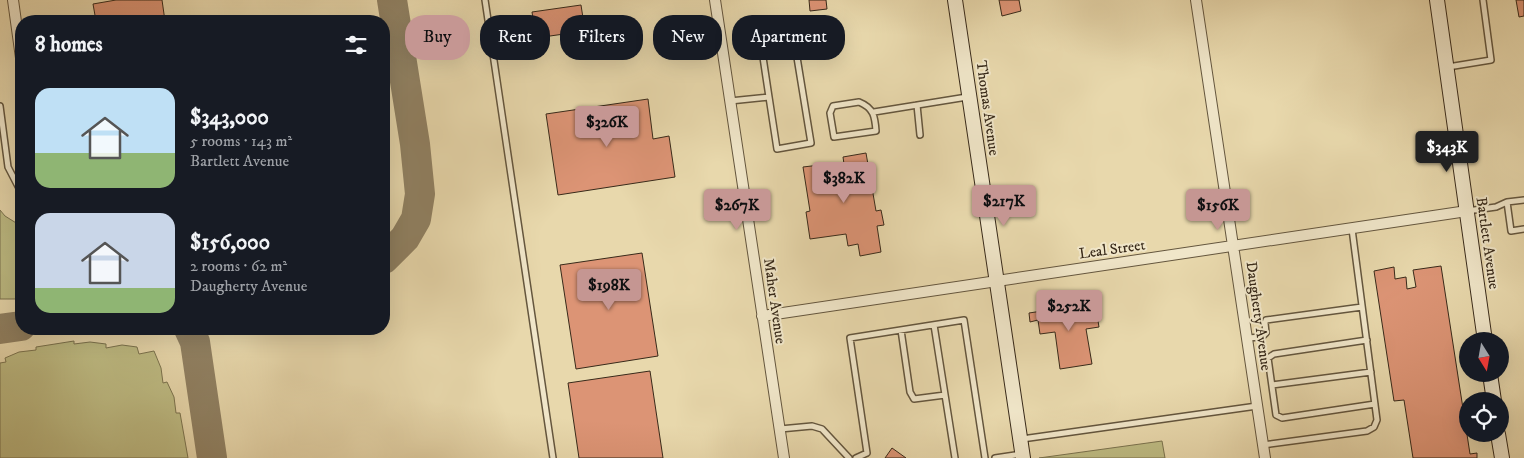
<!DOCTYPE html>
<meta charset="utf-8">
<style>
:root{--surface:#171b24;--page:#20242c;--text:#f1f3f6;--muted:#9ea1a6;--accent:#c59692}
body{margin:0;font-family:"IM FELL DW Pica",serif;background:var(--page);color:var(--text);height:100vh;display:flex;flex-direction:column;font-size:19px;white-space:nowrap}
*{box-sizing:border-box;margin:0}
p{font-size:16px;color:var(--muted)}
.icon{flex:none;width:28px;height:28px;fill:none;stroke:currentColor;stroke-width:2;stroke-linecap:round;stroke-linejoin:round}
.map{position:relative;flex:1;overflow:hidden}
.drawer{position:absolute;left:15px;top:15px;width:375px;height:320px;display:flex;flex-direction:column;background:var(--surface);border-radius:20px;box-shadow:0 5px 20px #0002}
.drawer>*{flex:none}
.banner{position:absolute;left:405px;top:15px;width:475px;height:45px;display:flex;gap:10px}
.needle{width:32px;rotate:169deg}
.controls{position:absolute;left:1459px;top:332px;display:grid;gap:10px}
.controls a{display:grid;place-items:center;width:50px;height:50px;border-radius:50%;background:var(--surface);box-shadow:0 5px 20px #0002;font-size:25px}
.price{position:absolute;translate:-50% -42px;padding:0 11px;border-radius:5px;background:var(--accent);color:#111;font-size:16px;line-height:32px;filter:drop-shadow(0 1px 2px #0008)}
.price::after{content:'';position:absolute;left:50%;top:30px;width:15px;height:11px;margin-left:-8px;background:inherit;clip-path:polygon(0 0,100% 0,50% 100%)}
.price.selected{background:#222;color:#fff}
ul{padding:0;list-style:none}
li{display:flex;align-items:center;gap:15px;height:125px;padding:0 20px}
li span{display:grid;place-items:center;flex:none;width:140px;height:100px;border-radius:15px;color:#555}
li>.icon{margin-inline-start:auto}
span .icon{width:60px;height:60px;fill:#fffc;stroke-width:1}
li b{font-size:21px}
h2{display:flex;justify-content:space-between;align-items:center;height:60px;padding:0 20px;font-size:21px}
.pill{padding:0 18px;border-radius:20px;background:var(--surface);box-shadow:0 5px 20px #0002;font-size:18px;line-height:45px}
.pill.selected{background:var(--accent);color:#111}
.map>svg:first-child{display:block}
</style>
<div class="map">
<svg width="1524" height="458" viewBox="0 0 1524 458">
<rect width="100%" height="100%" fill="#e8d8ac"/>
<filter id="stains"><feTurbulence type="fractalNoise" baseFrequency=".004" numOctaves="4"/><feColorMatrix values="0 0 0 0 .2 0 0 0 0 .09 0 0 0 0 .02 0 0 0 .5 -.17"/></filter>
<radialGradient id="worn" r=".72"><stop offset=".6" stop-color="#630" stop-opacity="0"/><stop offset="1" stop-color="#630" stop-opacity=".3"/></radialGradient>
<!-- green -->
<path fill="#bebc84" stroke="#7b734f" d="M0 210 5 216 21 226V299H0Z
M74 341V344L90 342 106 344V348L122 345 137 347 139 354 154 351 161 368 163 383 167 382 174 397 176 413H180L188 458H0V363L6 362 5 358 19 352 36 350V347Z
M1162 441 1165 458H1039Z"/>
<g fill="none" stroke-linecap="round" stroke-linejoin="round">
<!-- taxiway -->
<path stroke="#908163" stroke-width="30" d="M384 259 405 238 416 219 420 194 415 144 392 0
M0 329 21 326
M189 329 195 342 212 458"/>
</g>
<!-- building -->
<path fill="#dc9475" stroke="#382a1a" d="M116 0H162L165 21H96L93 4Z
M809 0H826L827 9 810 11Z
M999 0H1019L1021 11 1002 16Z
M1516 0H1524V16L1519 17Z
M581 5 585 31 536 38 532 12Z
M648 99 653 139 669 136 675 177 558 195 546 114Z
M866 153 876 211 881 210 884 225 877 226 881 252 860 256 858 244 848 246 846 234 810 239 806 212 810 211 803 167 820 165 821 168 844 164 843 157Z
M642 253 658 356 576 369 560 265Z
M1441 266 1470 454 1477 453V458H1413L1404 400 1394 401 1374 271 1394 267 1395 279 1406 277 1407 289 1416 287 1413 270Z
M1095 303 1099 327 1086 329 1092 364 1060 369 1055 332 1040 334 1038 320 1030 322 1029 313Z
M650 371 663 458H579L568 383Z
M892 448 906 458H885Z"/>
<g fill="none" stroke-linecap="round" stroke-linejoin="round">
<!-- lane casing -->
<g stroke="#64563e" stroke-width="8">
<path id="lane" d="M485 0 553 458
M1448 67 1491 60 1483 0
M730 101 769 97 777 149 811 143 794 39 761 44 769 97
M859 102C874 108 875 117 876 131L834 137 830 113 833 106Z
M917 105 920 135
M0 106 8 167 21 192
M874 112 967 97
M1507 202 1511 231 1524 229
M1467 211 1496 207 1507 202 1524 200
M934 325 955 458
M901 330 910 392 914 399 945 395
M1247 338 1262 337 1266 333 1265 323 1266 320 1362 307
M1367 340 1274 354 1268 358 1276 415 1282 418 1375 404
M1272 385 1371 372
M780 429 812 426 822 429 849 458
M1022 439 1257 406
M1263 445 1367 431 1374 427 1377 420 1352 229
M856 458 867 453 850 338 964 320 985 458
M995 458 1022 454"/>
</g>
<!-- street casing -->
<g stroke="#64563e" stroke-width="12">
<path id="street" d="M13 0 21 58
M715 0 784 458
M1196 0 1265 458
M762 316 1467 211"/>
</g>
<!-- secondary casing -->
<g stroke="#382a1a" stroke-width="16">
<path id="secondary" d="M955 0 1023 458
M1437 0 1485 341
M1490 374 1494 401
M1498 434 1502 458"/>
</g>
<!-- lane -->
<use href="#lane" stroke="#f0e6c9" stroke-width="5"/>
<!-- street -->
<use href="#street" stroke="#f0e6c9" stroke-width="10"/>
<!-- secondary -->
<use href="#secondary" stroke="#f0e6c9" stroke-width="14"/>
</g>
<g text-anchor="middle" stroke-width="4" stroke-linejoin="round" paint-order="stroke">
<!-- street labels -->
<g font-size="15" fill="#382a1a" stroke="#f0e6c9">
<text transform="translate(988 108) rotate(82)" y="5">Thomas Avenue</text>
<text transform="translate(1488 243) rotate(82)" y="5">Bartlett Avenue</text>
<text transform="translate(1112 249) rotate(-8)" y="5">Leal Street</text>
<text transform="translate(775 301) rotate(82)" y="5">Maher Avenue</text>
<text transform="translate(1259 316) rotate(82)" y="5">Daugherty Avenue</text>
</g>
</g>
<rect width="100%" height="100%" filter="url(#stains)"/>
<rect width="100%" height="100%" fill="url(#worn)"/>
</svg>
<div class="controls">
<a><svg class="needle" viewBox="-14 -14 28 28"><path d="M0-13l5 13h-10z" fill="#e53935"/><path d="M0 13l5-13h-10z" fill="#9ea1a6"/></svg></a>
<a><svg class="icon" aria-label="locate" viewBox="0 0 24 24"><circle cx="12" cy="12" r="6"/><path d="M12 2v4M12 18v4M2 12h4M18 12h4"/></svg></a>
</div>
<b class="price" style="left:607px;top:148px">$326K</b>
<b class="price selected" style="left:1447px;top:173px">$343K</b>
<b class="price" style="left:844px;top:204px">$382K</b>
<b class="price" style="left:1004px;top:227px">$217K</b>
<b class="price" style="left:737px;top:231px">$267K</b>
<b class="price" style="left:1218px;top:231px">$156K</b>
<b class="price" style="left:609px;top:311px">$198K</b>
<b class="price" style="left:1069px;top:332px">$252K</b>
<div class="banner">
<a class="pill selected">Buy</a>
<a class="pill">Rent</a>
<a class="pill">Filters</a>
<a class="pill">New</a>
<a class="pill">Apartment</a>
</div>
<section class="drawer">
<h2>8 homes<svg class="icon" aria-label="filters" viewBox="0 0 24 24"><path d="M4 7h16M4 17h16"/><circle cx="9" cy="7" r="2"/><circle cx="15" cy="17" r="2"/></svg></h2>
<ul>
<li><span style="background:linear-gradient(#bfe0f5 65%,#8fb573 0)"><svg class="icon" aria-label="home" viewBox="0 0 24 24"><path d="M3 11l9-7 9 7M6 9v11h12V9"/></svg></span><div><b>$343,000</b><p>5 rooms · 143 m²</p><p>Bartlett Avenue</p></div></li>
<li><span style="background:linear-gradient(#c9d6e8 75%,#8fb573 0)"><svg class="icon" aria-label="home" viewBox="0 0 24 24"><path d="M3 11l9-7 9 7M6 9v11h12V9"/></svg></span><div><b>$156,000</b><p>2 rooms · 62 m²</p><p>Daugherty Avenue</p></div></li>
</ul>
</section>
</div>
